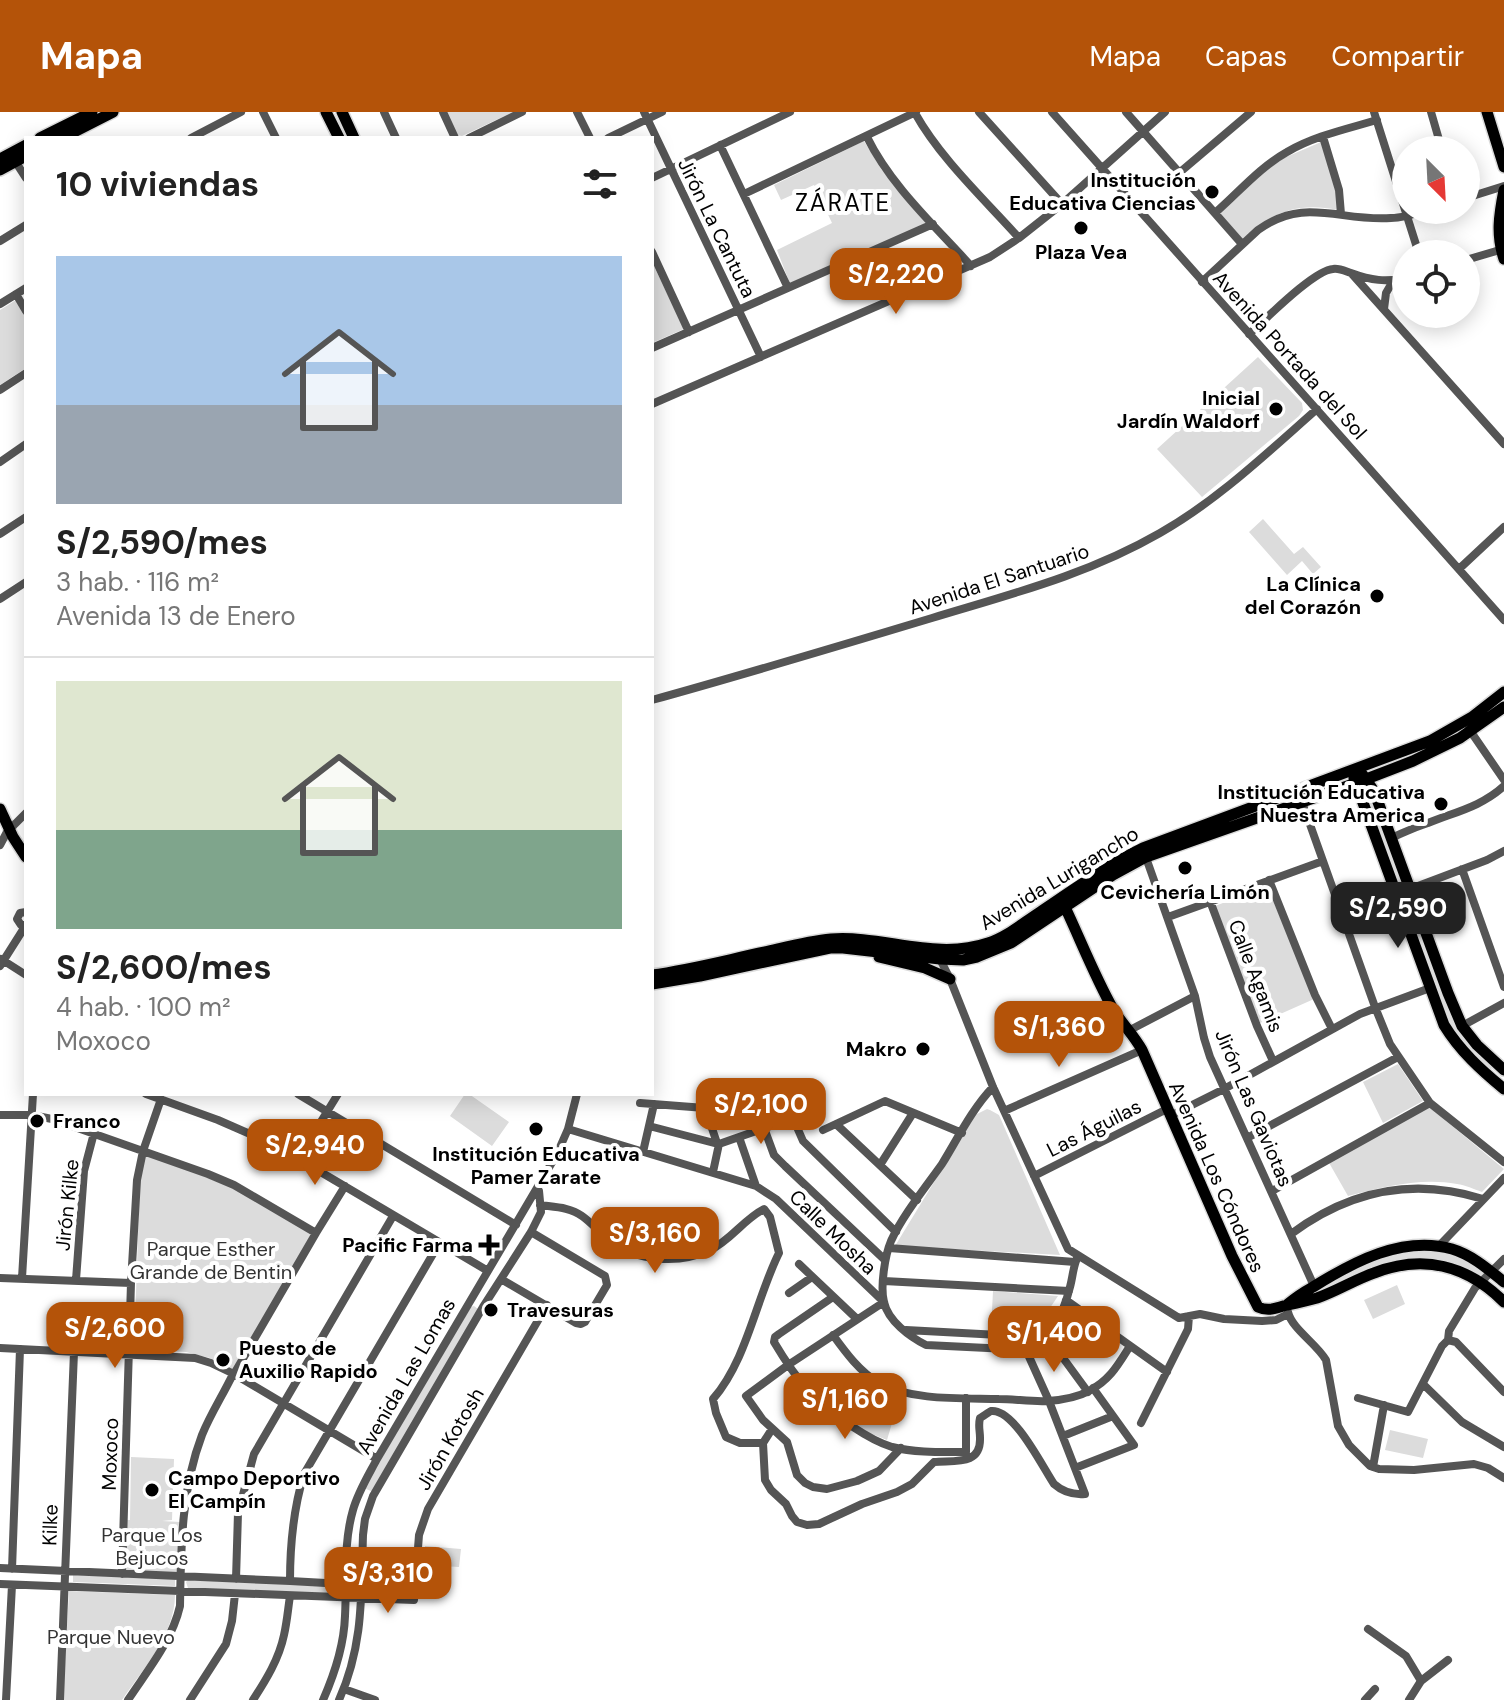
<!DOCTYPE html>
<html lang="es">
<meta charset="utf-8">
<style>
:root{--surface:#fff;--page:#f6f6f6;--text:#222;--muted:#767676;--line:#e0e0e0;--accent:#b45309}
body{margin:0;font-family:"DM Sans",sans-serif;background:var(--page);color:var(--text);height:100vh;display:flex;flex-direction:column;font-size:30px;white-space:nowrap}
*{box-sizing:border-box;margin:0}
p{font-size:26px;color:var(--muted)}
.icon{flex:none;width:44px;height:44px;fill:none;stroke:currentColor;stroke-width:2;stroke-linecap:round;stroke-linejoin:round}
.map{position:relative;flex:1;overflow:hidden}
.side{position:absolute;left:24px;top:24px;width:630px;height:960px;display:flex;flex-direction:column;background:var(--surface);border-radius:0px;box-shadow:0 4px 20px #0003}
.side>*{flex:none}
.needle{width:52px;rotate:156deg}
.tools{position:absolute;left:1392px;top:24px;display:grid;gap:16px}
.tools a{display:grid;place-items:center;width:88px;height:88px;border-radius:50%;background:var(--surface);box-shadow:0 4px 20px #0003;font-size:40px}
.price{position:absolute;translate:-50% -68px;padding:0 18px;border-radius:16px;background:var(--accent);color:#fff;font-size:26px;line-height:52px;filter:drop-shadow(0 2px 4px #0008)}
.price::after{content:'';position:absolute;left:50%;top:48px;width:24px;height:18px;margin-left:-12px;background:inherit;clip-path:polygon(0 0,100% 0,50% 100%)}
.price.on{background:#222;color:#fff}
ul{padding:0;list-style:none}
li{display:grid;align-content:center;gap:16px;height:424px;padding:0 32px}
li+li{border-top:2px solid var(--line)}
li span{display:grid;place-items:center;height:248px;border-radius:0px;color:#555}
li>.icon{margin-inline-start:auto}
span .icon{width:144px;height:144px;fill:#fffc;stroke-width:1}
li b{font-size:34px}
h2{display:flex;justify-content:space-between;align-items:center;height:96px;padding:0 32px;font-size:34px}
header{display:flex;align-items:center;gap:48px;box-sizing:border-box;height:112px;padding:0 40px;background:var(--accent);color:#fff}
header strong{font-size:38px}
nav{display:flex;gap:44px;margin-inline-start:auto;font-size:28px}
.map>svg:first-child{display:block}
</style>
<header>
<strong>Mapa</strong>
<nav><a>Mapa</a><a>Capas</a><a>Compartir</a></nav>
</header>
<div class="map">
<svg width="1504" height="1588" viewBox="0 0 1504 1588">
<rect width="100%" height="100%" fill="#fff"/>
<!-- green -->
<path fill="#dcdcdc" d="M446 0H513L462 24 457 23Z
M864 29 881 57 928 111 790 172 777 138 832 111 814 73 781 88 774 73Z
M1321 30 1338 87V98C1298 90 1271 100 1243 128L1219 102 1267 58 1284 46Z
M652 150 684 217 652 231Z
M16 188 26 204V256L0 273V198Z
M1258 245 1302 291 1303 298 1299 304 1202 385 1157 337Z
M1263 407 1294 442 1303 435 1321 455 1313 462 1302 449 1287 463 1249 420Z
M1368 675 1444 882 1493 955 1489 959 1464 937 1443 902 1363 680 1364 676Z
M1267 774 1314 887 1260 911 1215 794Z
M1398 952 1423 989 1383 1011 1363 970Z
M465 982H469L509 1010 492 1034 450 1004Z
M1428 994 1504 1057 1482 1080C1474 1077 1465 1073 1457 1072 1422 1065 1382 1075 1348 1084L1328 1049Z
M987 997 990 998 999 1003 1060 1143 895 1134 975 1003Z
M145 1042 239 1077 313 1122 234 1259 210 1246 186 1240 134 1237 140 1066Z
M1429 1137 1462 1144 1485 1161 1480 1166 1425 1148 1300 1190 1337 1162 1386 1142Z
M1397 1173 1405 1192 1373 1207 1364 1188Z
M993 1179 1058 1184C1037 1216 1030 1220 991 1218Z
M474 1194 478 1197 374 1378 371 1379 366 1377 365 1374 471 1195Z
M872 1273 900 1284 887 1328 867 1320 850 1311Z
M1390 1318 1428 1327 1423 1346 1385 1338Z
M131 1345 174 1347 172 1408 162 1409 180 1410 177 1460 175 1462 126 1459 124 1456 127 1408H130Z
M425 1434 461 1437 459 1455 424 1453Z
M73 1462 175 1467V1474L73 1470Z
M188 1468 339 1474V1482L188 1476 186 1470Z
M69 1479 175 1483C175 1522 143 1557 122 1588H63Z"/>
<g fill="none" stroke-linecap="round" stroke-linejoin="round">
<!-- major casing -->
<g stroke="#dbdbdb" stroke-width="14">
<path id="major" d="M326 0 339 26
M342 0 354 26
M1487 0 1504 55
M40 26 92 0
M62 26 113 0
M0 47 26 33
M0 58 26 44
M1504 78C1499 103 1496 123 1504 147
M1363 663 1374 679 1448 881 1462 914 1477 933 1504 958
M1354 666 1444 913C1460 939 1481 958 1504 977
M0 697 13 725 26 745
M1065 795C1081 829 1095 865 1113 897 1122 912 1133 922 1142 938L1232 1144 1258 1195C1269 1200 1275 1196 1287 1193 1297 1191 1307 1189 1317 1186 1337 1179 1354 1168 1374 1161 1423 1142 1467 1153 1504 1190
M879 845 925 856 950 867
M652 863C690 858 727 848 765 840 787 835 809 829 831 827 883 823 936 849 988 831 1007 825 1023 811 1040 800 1073 778 1106 754 1143 736L1430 629 1472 605 1504 580
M652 872 700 864 830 836H843L940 847 963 848 977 845 1011 831 1113 763 1146 745 1356 671 1413 649 1460 626 1504 595
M1288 1192C1296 1185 1304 1180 1313 1175 1353 1150 1403 1123 1452 1137 1472 1143 1488 1157 1504 1170"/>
</g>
<!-- minor -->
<path stroke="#555" stroke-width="8" d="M263 0 276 26
M384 0 396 26
M443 0 455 26
M577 0 590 26
M644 0 761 245
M979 0 1062 92
M1052 0 1504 508
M1126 0 1242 132
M1374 0 1419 142
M1431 0 1442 38
M915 1C940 46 984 87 1019 126
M867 25C891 74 935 114 971 154
M1323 25 1339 78 1341 102
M191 26 241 0
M469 26 522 0
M608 26 662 0
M720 33 788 176
M15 49 26 66
M1179 61 1251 0
M652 66 790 0
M744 82 916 0
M1466 86 1504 74
M1215 101C1238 81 1260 55 1287 40 1314 24 1347 17 1377 8
M0 129 26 113
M652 140 689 220
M1466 148 1503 137
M1352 162 1504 332
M1202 170 1258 118C1305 84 1340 110 1391 106 1403 106 1415 102 1427 98
M16 182 26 199
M0 192 26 176
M1384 197 1386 181 1393 169
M1249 222C1265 208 1314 158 1333 157 1339 156 1345 159 1351 161 1370 168 1387 171 1406 165
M652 236 933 112
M0 278 26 261
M652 292 990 145 1019 126 1062 92 1165 0
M0 350 26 332
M0 422 26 405
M1459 457 1504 415
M0 487 26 470
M652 588C746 562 839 534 932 506 1011 482 1087 463 1160 421 1218 388 1267 341 1317 297
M1469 617 1504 668
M1302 690 1375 895 1390 932 1430 991 1504 1050
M1391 726C1403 721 1415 715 1428 711 1455 700 1481 695 1504 674
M0 733 7 720 26 701
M1144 740 1195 884 1204 926 1210 945 1314 1174
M1462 757 1504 875
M1269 768 1315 883 1332 917
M1410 777 1487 748 1504 739
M1210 789 1257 914 1273 949
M1168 805 1323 749
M26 813H21L17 807 20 801 26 800
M938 843 950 867 993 975 1068 1137 1179 1206 1200 1202 1224 1207 1262 1209 1276 1208 1288 1202
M1 847 26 863
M0 854 26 813
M1462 914 1504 891
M1130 918 1195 884
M993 975C972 997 958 1026 942 1052 925 1076 903 1103 891 1129 885 1143 880 1175 884 1190 888 1209 910 1225 926 1233L1026 1238C1052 1225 1063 1203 1070 1175 1073 1164 1073 1154 1078 1144
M146 982 218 1008 275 1033 488 1159
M298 982 516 1113
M640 991 705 996 717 1031
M1004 999 1142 938
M0 1003H32L52 1007 208 1062 234 1073 316 1121
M1170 1004 1224 977 1360 902 1430 876
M836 1012 917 1088
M649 1014 718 1032
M764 1016 774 1043 785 1054 885 1148
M568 1017 756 1074 776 1087 884 1190
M823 1018 885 989 962 1021
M739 1025 756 1074
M1247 1026 1398 945
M719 1032 793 1006 803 1029 896 1120
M643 1040 654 992
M298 1047 338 982
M880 1053 913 1001
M713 1060 719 1032
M1034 1064 1167 997
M1272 1079 1430 991
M540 1093C554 1095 570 1095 582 1104 592 1111 600 1121 610 1129 637 1149 678 1153 710 1138 730 1129 744 1107 764 1097L770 1105 779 1141C756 1187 747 1248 713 1287L716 1301 726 1325 740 1331H763L772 1317
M1291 1122C1350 1078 1413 1065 1483 1087
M1438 1135 1504 1066
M889 1136 1075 1150
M799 1152 857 1207
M0 1166 131 1171
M22 1166 33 982
M501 1167 576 1211 581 1212 585 1210 607 1173 605 1164 531 1120
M76 1168 84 1059 94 1021
M884 1169 1069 1179
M789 1181 812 1165
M833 1185 779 1222 775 1225 774 1230C796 1267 816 1293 853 1315 865 1323 879 1331 892 1335 916 1341 941 1340 966 1340V1286
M1066 1188 1167 1260
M884 1190 788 1253 746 1284 763 1308 787 1330 797 1363 805 1371 813 1375 827 1377 857 1369 879 1359 901 1336
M1288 1200C1292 1217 1316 1231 1326 1248L1338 1314 1349 1333 1370 1354 1379 1357 1414 1358 1474 1352 1488 1356 1504 1366
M906 1218 1018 1224 1039 1217 1060 1198
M833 1223C846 1241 860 1260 879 1271 912 1289 962 1286 999 1287 1015 1287 1032 1290 1048 1289 1061 1288 1078 1285 1089 1279 1110 1268 1118 1253 1130 1234
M1047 1224 1088 1280
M1448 1228 1456 1230 1504 1280
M0 1236 195 1246 211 1251 234 1262 377 1347
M234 1262 316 1121 345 1074
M1423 1272 1462 1310 1504 1335
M1358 1286 1408 1300 1442 1234 1448 1228 1449 1219 1475 1176 1504 1147
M1141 1311 1188 1217 1189 1204
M1063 1324 1113 1304
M763 1331 765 1368 771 1378 786 1392 792 1404 797 1410 807 1413 819 1412 862 1392 897 1380 912 1372 934 1350C954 1348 981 1354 980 1326 980 1318 978 1314 980 1306 982 1305 989 1300 991 1299 1014 1296 1043 1356 1054 1372 1063 1380 1073 1383 1085 1382L1049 1289 1026 1238
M1373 1355 1384 1293
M1075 1356 1134 1333 1093 1276
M0 1456 290 1469 415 1476
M12 1457 20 1237
M122 1462 131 1171 137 1068 143 1039 161 987
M236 1467 238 1401 254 1342 393 1104
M290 1469C290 1432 293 1398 304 1362L440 1130
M0 1472 414 1488 419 1423 428 1397 547 1193
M1368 1517 1406 1544 1421 1569
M344 1577 375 1588
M6 1588 12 1473
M60 1588 74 1240
M128 1588C147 1559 172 1529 180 1494 181 1436 181 1378 202 1323 211 1301 223 1283 233 1262
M190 1588 226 1532 232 1509 235 1482
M253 1588C266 1568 279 1547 284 1523 287 1510 288 1497 290 1484
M323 1588C335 1561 344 1534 345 1504 347 1469 343 1432 353 1398 358 1380 368 1364 377 1347L557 1042 568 1017 577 982
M339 1588C364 1532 361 1482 363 1423L365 1407 373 1384 483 1195 531 1120 541 1100 539 1079
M1365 1588 1375 1577
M1409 1588 1421 1569 1448 1548"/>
<!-- major -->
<use href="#major" stroke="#000" stroke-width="11"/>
</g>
<!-- markers -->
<g fill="#000" stroke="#fff" stroke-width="3">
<circle cx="1212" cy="80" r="8"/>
<circle cx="1081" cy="116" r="8"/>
<circle cx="1276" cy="297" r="8"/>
<circle cx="1377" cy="484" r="8"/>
<circle cx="1441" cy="692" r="8"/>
<circle cx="1185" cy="756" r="8"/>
<circle cx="923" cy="937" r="8"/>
<circle cx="37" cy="1009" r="8"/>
<circle cx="536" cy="1017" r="8"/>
<path d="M485 1121h8v8h8v8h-8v8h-8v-8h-8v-8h8z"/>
<circle cx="491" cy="1198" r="8"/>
<circle cx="223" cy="1248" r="8"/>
<circle cx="152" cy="1378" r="8"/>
</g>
<g text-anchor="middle" stroke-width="8" stroke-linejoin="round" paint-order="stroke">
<!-- poi labels -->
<g font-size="20" font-weight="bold" fill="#000" stroke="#fff" text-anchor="end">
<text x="1196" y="75">Institución<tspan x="1196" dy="23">Educativa Ciencias</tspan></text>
<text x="1081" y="147" text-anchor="middle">Plaza Vea</text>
<text x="1260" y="293">Inicial<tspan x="1260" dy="23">Jardín Waldorf</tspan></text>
<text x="1361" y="479">La Clínica<tspan x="1361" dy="23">del Corazón</tspan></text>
<text x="1425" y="687">Institución Educativa<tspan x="1425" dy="23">Nuestra America</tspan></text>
<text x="1185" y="787" text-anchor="middle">Cevichería Limón</text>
<text x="907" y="944">Makro</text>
<text x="53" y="1016" text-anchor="start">Franco</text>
<text x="536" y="1049" text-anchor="middle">Institución Educativa<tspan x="536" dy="23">Pamer Zarate</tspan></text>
<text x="473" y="1140">Pacific Farma</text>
<text x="507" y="1205" text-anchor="start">Travesuras</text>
<text x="239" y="1243" text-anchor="start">Puesto de<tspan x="239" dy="23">Auxilio Rapido</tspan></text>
<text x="168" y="1373" text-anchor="start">Campo Deportivo<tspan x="168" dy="23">El Campín</tspan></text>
</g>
<!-- street labels -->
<g font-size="20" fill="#000" stroke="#fff">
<text transform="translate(717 116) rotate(64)" y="7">Jirón La Cantuta</text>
<text transform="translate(1290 243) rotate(48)" y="7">Avenida Portada del Sol</text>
<text transform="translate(999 467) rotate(-18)" y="7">Avenida El Santuario</text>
<text transform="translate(1059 766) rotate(-31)" y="7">Avenida Lurigancho</text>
<text transform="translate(1256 864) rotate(69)" y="7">Calle Agamis</text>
<text transform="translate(1254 996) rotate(67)" y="7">Jirón Las Gaviotas</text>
<text transform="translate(1094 1016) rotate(-27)" y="7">Las Águilas</text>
<text transform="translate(1217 1065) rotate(66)" y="7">Avenida Los Cóndores</text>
<text transform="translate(67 1093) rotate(-84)" y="7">Jirón Kilke</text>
<text transform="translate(833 1120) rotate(44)" y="7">Calle Mosha</text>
<text transform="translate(406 1264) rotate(-60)" y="7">Avenida Las Lomas</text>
<text transform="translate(450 1327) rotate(-60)" y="7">Jirón Kotosh</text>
<text transform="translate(110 1342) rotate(-88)" y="7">Moxoco</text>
<text transform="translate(50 1413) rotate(-88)" y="7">Kilke</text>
</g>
<!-- park labels -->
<g font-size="20" fill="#333" stroke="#fff">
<text x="211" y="1144">Parque Esther<tspan x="211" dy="23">Grande de Bentin</tspan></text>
<text x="152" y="1430">Parque Los<tspan x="152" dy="23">Bejucos</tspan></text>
<text x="111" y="1532">Parque Nuevo</text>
</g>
<!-- quarter labels -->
<g font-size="24" letter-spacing="2" fill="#000" stroke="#fff">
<text x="843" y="99">ZÁRATE</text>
</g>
</g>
</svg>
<div class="tools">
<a><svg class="needle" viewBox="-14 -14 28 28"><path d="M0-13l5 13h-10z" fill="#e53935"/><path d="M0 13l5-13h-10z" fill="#767676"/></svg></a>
<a><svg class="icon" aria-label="locate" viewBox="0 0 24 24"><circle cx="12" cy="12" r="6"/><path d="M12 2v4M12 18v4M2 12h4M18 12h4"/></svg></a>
</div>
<b class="price" style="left:896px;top:204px">S/2,220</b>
<b class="price on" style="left:1398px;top:838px">S/2,590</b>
<b class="price" style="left:1059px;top:957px">S/1,360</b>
<b class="price" style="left:761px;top:1034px">S/2,100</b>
<b class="price" style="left:315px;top:1075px">S/2,940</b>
<b class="price" style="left:655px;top:1163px">S/3,160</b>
<b class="price" style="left:115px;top:1258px">S/2,600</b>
<b class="price" style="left:1054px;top:1262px">S/1,400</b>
<b class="price" style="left:845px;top:1329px">S/1,160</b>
<b class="price" style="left:388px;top:1503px">S/3,310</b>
<section class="side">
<h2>10 viviendas<svg class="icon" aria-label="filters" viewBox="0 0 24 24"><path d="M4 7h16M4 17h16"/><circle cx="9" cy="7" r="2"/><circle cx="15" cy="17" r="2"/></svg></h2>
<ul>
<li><span style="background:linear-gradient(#a9c7e8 60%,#9aa5b1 0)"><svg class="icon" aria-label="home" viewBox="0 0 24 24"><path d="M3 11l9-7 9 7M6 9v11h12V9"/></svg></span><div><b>S/2,590/mes</b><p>3 hab. · 116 m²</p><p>Avenida 13 de Enero</p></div></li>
<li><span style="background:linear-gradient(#dfe7d0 60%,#7fa58c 0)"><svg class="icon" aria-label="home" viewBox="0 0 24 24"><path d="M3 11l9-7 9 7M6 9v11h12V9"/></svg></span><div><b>S/2,600/mes</b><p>4 hab. · 100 m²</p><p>Moxoco</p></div></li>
</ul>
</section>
</div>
